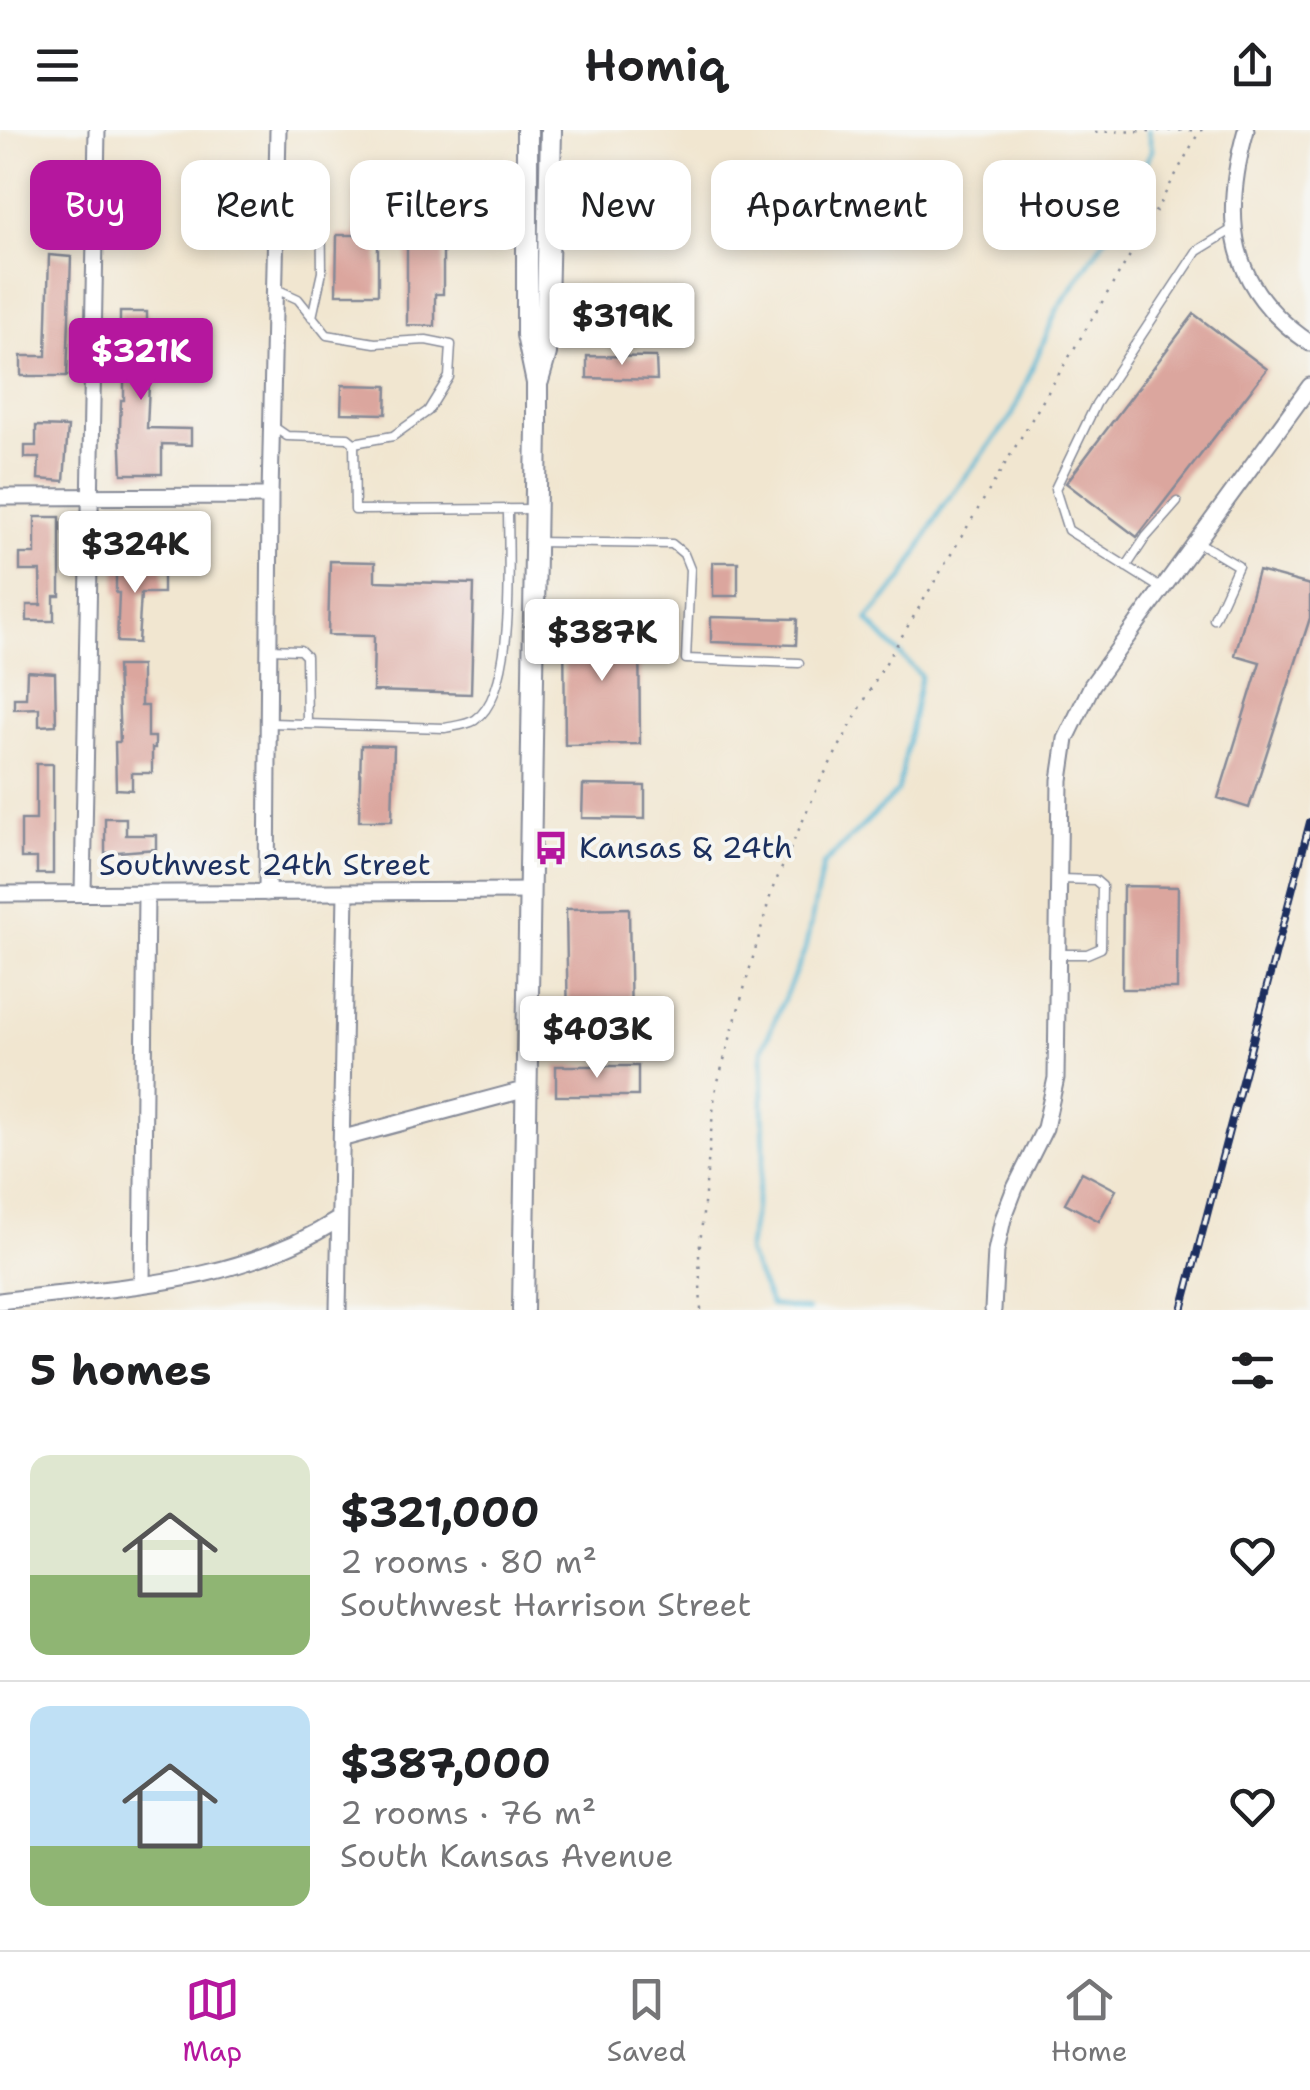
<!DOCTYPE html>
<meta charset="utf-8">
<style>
:root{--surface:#fff;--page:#f6f6f6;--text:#202124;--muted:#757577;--line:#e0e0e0;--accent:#b5179e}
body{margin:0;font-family:"Shantell Sans",sans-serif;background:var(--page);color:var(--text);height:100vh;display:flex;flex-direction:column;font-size:38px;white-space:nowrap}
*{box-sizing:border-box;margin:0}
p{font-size:32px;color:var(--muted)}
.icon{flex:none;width:55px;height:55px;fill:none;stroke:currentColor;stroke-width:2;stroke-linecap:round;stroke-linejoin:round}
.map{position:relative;height:1180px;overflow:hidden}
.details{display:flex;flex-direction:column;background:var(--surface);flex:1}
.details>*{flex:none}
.hud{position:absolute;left:30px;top:30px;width:1250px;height:90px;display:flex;gap:20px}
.price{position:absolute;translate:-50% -85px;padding:0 22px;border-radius:10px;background:#fff;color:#222;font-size:32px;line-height:65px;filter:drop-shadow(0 2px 5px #0008)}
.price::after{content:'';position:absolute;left:50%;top:60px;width:30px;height:22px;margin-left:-15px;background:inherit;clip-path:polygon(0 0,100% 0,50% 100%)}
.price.active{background:var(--accent);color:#fff}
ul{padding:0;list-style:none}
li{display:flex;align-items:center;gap:30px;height:250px;padding:0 30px}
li+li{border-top:2px solid var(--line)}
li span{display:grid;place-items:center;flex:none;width:280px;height:200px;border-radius:20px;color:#555}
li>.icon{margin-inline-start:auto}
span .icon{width:120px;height:120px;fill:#fffc;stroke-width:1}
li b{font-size:42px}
h2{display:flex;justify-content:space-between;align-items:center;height:120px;padding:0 30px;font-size:42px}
.pill{padding:0 35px;border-radius:20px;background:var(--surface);box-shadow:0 5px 15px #0003;font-size:35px;line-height:90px}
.pill.active{background:var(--accent);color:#fff}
header{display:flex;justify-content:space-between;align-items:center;height:130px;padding:0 30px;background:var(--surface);font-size:45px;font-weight:600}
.dock{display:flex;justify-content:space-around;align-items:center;height:140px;border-top:2px solid var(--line);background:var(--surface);font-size:28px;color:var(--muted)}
.dock a{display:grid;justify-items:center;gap:5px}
.dock .active{color:var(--accent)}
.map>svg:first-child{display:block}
</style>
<header><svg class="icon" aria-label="menu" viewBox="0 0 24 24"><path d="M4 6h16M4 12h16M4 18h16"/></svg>Homiq<svg class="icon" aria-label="share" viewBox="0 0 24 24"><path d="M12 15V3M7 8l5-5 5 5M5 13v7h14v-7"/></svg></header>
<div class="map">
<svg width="1310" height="1180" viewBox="0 0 1310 1180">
<rect width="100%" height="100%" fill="#f6f6f2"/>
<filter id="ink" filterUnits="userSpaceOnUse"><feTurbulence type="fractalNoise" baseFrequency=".01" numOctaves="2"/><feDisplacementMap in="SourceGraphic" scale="20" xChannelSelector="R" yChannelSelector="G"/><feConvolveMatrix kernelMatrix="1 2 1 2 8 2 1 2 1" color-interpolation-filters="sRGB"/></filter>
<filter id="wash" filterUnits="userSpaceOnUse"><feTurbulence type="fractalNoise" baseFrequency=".0048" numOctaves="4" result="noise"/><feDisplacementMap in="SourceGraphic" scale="40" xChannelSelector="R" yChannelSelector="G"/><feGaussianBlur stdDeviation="2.25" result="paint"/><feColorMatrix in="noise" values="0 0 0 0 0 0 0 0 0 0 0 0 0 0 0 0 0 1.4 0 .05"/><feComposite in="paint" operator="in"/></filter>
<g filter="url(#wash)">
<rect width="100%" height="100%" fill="#f1e6d0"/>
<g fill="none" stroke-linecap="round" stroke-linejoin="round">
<!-- stream -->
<path stroke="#57b7d5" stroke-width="4" d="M808 1180 771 1175 747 1122 764 1027 762 920 805 820 823 735 898 661 921 546 867 490 904 447 943 376 1012 286 1057 180 1118 89 1152 20 1148 0"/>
</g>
<g id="blocks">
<!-- building -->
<path fill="#dba69e" d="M365 39H408V61H417V104H443V164H435V196L407 195V100H378V164H336L337 105H355V63H365Z
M74 45V66H45V46Z
M42 87 77 88 76 107 41 105Z
M49 125 71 127 67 246H21V226H46Z
M120 182H147V211H151L147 298 191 299V315L162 314V344H122L120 298 121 270H124V227H120Z
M1194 184 1267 239 1137 407 1066 353Z
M587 226 656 227 657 250 587 248Z
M342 255 387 256 386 284 341 283Z
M36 296 68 297 64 351 38 349 39 328H25V316H36Z
M118 385 144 386 143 402 117 401Z
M35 387H60V466H54V491H27V475H41L40 441H20V424H35Z
M330 431 375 432V451L474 454 471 564 373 561 374 506 328 505Z
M713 432H738V466H713Z
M116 434H163V463H141L138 513 117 512 119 463H116Z
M1258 441 1310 455V488L1249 678 1218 668 1260 532 1235 525Z
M711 487 797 489 796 515 711 512Z
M639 493 640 614 565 615 564 494Z
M117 536H141V576H148V607H155V618H152V643H132V660L116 659 115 612H120Z
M27 541 55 543 56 595 39 596V578L14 579V568H26Z
M361 615 394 616 392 691H359Z
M36 634H53V744H37V728H21V690H36Z
M583 655 645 656V689L582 688Z
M105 688H126V705H156V719L105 723Z
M1123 756 1178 757 1177 859H1122Z
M629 778 631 896 568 897 566 779Z
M556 936H638V966H556Z
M1082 1042 1116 1060 1099 1091 1065 1073Z"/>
</g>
</g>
<g filter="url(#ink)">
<use href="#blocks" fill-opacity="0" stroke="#868a97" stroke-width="2.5"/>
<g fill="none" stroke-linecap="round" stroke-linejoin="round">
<!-- service casing -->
<g stroke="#868a97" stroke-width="11">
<path id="service" d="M277 48 310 47 321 55 322 142 312 187
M276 159 298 169 327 205 375 213 426 210 451 215 449 247 428 281 393 306 354 313
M274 297 287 306 348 308 354 313 355 380 534 379
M1196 411 1238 436 1214 489
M535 412 672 414 684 424 690 439 686 529 799 533
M1126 437 1146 407 1177 372
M1162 459 1068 400 1055 359 1096 274 1197 121 1233 99
M269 519 300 520 306 526 307 593
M270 593 445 598C454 596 467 595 475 590 517 562 508 426 508 379
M1058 824H1087L1101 818 1102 756 1095 750 1059 749"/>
</g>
<!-- minor casing -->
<g stroke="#868a97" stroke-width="19">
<path id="minor" d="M1246 0C1221 89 1228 158 1310 213
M0 367 270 366
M83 763 97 0
M267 763 270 366 278 0
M0 764 530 761
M344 1008 527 959
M142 1153 146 763
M0 1171C119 1156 235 1156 339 1089
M338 1180 346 762
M993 1180 996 1121 1003 1089 1015 1058 1045 998 1056 948 1060 650 1066 609 1092 555 1310 256"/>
</g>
<!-- secondary casing -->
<g stroke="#868a97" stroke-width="24">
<path id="secondary" d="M538 251 546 223 551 0
M523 1180 537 295V253L527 205V0"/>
</g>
<!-- path -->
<path stroke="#868a97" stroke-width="2.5" stroke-dasharray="2.5 8" stroke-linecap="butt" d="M701 1180 699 1125 715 962 772 760 820 652 875 551 1147 97 1200 0"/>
<!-- service -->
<use href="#service" stroke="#fff" stroke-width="8"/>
<!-- minor -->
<use href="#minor" stroke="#fff" stroke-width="15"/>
<!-- secondary -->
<use href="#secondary" stroke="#fff" stroke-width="20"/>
<!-- rail casing -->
<g stroke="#1b2f5e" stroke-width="8">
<path id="rail" d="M1182 1180 1310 692"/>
</g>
<!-- rail -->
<use href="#rail" stroke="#f6f6f2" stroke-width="4" stroke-dasharray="11" stroke-linecap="butt"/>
<!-- path-bridge -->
<path stroke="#868a97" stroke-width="2.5" stroke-dasharray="2.5 8" stroke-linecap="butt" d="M1095 2 1208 0"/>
</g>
</g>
<!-- icons -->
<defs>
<g id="bus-bare" transform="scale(2.7)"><path d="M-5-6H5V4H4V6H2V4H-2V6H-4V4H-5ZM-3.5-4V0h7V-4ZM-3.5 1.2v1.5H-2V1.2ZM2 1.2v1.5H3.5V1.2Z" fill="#b5179e" stroke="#f6f6f2" stroke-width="2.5" paint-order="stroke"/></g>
</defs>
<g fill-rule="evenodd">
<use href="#bus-bare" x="551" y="718"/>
</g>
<g text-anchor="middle" stroke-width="8" stroke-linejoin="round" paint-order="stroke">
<!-- poi labels -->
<g font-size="30" fill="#1b2f5e" stroke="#f6f6f2" text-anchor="start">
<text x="579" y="728">Kansas &amp; 24th</text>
</g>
<!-- street labels -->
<g font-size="30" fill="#1b2f5e" stroke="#f6f6f2">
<text x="265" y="745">Southwest 24th Street</text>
</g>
</g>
</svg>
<b class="price" style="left:622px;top:238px">$319K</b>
<b class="price active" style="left:141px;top:273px">$321K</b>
<b class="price" style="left:135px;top:466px">$324K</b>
<b class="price" style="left:602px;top:554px">$387K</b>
<b class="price" style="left:597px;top:951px">$403K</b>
<div class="hud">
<a class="pill active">Buy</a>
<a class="pill">Rent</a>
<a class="pill">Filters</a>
<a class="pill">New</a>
<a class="pill">Apartment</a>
<a class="pill">House</a>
</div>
</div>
<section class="details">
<h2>5 homes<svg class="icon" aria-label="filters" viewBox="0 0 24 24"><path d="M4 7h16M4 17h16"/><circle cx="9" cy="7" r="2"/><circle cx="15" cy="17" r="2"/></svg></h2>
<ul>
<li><span style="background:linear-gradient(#dfe7d0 60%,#8fb573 0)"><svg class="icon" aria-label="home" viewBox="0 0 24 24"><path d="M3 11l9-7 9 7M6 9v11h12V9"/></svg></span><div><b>$321,000</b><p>2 rooms · 80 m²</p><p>Southwest Harrison Street</p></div><svg class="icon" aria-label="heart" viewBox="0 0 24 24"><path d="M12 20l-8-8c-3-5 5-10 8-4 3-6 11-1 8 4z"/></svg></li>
<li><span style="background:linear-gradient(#bfe0f5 70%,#8fb573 0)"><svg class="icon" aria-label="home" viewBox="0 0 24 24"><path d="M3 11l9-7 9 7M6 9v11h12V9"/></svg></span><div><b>$387,000</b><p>2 rooms · 76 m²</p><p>South Kansas Avenue</p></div><svg class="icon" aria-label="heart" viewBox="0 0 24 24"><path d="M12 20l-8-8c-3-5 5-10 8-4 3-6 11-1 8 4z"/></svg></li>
</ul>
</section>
<nav class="dock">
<a class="active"><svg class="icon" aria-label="map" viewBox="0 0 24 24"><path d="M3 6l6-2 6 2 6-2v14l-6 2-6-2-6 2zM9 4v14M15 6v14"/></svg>Map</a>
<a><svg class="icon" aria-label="saved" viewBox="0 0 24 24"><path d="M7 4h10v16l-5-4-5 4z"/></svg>Saved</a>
<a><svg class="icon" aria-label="home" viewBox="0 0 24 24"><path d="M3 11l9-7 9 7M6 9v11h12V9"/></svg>Home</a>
</nav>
